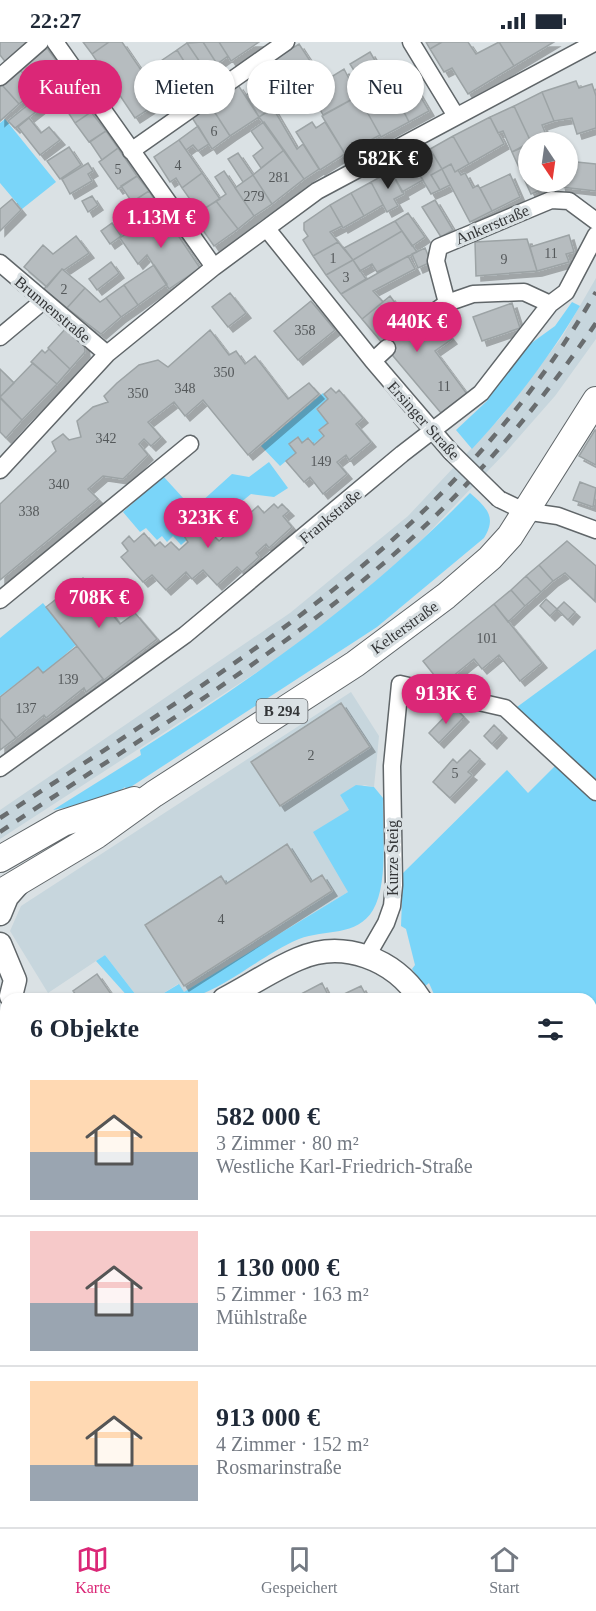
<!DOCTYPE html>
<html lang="de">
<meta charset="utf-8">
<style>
:root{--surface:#fff;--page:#f6f6f7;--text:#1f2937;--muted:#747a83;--line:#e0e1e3;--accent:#db2777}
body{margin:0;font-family:Georgia,serif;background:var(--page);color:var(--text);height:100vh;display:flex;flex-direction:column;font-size:22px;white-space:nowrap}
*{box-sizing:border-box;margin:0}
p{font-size:20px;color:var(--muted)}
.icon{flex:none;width:33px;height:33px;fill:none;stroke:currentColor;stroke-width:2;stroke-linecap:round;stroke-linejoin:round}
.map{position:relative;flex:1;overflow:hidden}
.side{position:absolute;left:0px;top:951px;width:597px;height:534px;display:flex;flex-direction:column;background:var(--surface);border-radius:18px 18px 0 0;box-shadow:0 2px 4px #0004}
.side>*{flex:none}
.hud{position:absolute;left:18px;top:18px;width:561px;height:54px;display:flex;gap:12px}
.needle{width:39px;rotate:167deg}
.controls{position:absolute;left:518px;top:90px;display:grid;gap:12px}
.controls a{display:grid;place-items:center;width:60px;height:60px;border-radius:50%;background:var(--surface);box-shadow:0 2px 4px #0004;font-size:30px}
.price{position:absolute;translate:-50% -51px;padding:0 14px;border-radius:21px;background:var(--accent);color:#fff;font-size:20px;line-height:39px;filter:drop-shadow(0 2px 3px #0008)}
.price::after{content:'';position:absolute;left:50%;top:36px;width:18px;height:14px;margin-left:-9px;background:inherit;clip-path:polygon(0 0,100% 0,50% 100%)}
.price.current{background:#222;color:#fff}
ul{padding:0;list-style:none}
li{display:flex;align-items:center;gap:18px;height:150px;padding:0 30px}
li+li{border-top:2px solid var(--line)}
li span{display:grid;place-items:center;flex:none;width:168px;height:120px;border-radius:0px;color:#555}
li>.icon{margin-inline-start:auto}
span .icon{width:72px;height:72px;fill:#fffc;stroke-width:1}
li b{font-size:26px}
h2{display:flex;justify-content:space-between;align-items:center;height:72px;padding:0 30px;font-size:26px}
.pill{padding:0 21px;border-radius:27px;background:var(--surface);box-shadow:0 2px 4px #0004;font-size:21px;line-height:54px}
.pill.current{background:var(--accent);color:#fff}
.status{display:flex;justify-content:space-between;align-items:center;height:42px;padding:0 30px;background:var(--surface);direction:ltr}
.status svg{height:16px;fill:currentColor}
.tab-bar{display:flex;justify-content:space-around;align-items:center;height:84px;border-top:2px solid var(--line);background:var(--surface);font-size:16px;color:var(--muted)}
.tab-bar a{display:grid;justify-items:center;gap:3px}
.tab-bar .current{color:var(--accent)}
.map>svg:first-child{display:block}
</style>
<div class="status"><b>22:27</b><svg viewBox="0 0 49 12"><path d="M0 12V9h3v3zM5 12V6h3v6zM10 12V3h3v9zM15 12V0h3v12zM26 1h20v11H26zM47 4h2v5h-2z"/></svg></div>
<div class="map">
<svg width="596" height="1485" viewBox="0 0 596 1485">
<defs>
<filter id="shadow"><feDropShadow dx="5" dy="5" stdDeviation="0" flood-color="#0004"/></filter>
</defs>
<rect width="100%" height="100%" fill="#dae1e4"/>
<!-- built -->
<path fill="#c7d6dd" d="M596 236V297L555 354 505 411 414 506 347 564 274 619 0 797V768L290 571 408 474 501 375 562 295Z
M351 650 379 694 374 745 364 743 340 753 349 768 348 850 184 950 178 942 154 957H139L105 913 48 951 10 889 21 864Z
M36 1479H263L258 1485H41Z"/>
<!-- green -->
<path fill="#7ad5f9" d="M5 77 56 140 22 167 0 141V81Z
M572 260 580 264C549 316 513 363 472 407L456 388 487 359 519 310 555 284Z
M323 351 328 358 316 367 328 381 318 388 323 394 314 402 309 396 302 401 297 395 289 402 296 411 280 424 261 404Z
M269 420 288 446 274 455 251 452 240 461 229 459 219 469V479L212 484 195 482 190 470 232 432 249 435Z
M163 434 184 457 194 482 185 489 190 495 181 503 173 494 167 500 162 494 157 498 146 486 140 490 123 470Z
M470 451C487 466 497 475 484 496L377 585 126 748 125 745 108 757 53 768 141 713 140 708C263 630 367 556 470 451Z
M43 561 76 603 44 631 38 625 0 654V596Z
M596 607V741L517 665Z
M556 723 596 757V1051L591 1054V957H436L429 941 424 945 412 927 415 923 406 887 401 884 403 831 507 728 528 751Z
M356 743 374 745 383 756C382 788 389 841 373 868 357 895 325 887 299 897 261 913 230 944 191 956 180 959 166 957 154 957L179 942 184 950 348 850 313 790 349 768 340 753Z
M105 913 139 957H130L96 919Z
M596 1245V1310L591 1314V1249Z
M596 1461V1485H443L437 1479H591V1464Z"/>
<!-- building -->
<path fill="#b6bcbf" stroke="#9ca3a5" stroke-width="1.5" filter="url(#shadow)" d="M0 0H31L7 22 0 13Z
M83 0H109L92 12Z
M109 0H122L143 31 177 8 195 37 135 76 92 12Z
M203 0 217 22 206 29 187 1Z
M203 0H219L228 14 217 22Z
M219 0H259L231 19Z
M426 0H442L430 7Z
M442 0H468L476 12 499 0 514 24 468 52 452 26 444 30 430 7Z
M499 0H554L514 24Z
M187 1 206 29 195 37 177 8Z
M299 2 318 31 278 57 259 27Z
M47 6 64 30 49 41 45 35 34 43 20 28Z
M370 10 384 34 364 45 350 22Z
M344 27 358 54 323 73 310 48Z
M20 28 37 47 19 62 2 43Z
M64 30 91 70 75 81 49 41Z
M408 33 429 69 409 80 394 50 407 44 402 36Z
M384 34 394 50 380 58 371 41Z
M576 39 579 46 592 42 596 54V86L577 92 572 76 554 79 542 50Z
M2 43 19 62 0 79V45Z
M238 43 259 75 230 94 210 63Z
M259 45 273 66 259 75 246 53Z
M394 50 409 80 381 95 365 66Z
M542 50 554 79 542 83 547 95 531 100 514 64Z
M39 54 46 62 15 86 8 79Z
M358 54 380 93 345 112 322 74Z
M210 63 230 94 212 107 191 74Z
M514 64 531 100 512 110 503 89 498 91 490 75Z
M273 66 297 107 303 102 319 127 304 137 259 75Z
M91 70 106 89 89 100 75 81Z
M490 75 504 102 469 122 453 94Z
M29 76 41 91 49 85 60 98 40 113 18 85Z
M264 80 284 108 261 126 253 114 263 106 251 89Z
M312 80 316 86 325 80 345 112 320 128 296 90Z
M198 84 209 102 198 109 193 103 186 108 179 98Z
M106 89 118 106 102 118 90 100Z
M453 94 469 122 455 130 451 122 442 127 430 107Z
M179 98 202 131 182 146 176 136 170 140 154 115Z
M69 105 81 123 60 137 47 119Z
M523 105 528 117V140H538L541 148 531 152 512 110Z
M118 106 137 134 118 147 99 120Z
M430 107 442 127 431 133 440 148 431 152 411 118Z
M284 108 304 137 272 162 253 133Z
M238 111 253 133 243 140 228 117Z
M411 118 423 138 402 150 391 129Z
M567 119 596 122V149L561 145 560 140H567Z
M88 121 93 129 88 132 92 139 70 152 62 137Z
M451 122 455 130 458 128 461 133 465 131 473 146 478 143 492 169 470 180 442 127Z
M442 127 450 143 440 148 431 133Z
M224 129 254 174 238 187 216 159 226 152 215 135Z
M391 129 404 152 394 157 398 164 387 170 371 140Z
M202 131 220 157 199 170 182 146Z
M510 132 520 155 492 169 480 146Z
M253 133 272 162 254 174 235 146Z
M137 134 149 149 132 160 121 144Z
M371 140 383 163 364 174 351 151Z
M149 149 161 168 140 183 133 171 136 168 131 161Z
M351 151 364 174 343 186 330 163Z
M92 154 98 163 88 170 82 159Z
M12 157 21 168 0 189V167Z
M435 158 453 188 441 195 422 165Z
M216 159 238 187 214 204 193 174Z
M330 163 342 184 330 190 338 200 313 214 303 198 308 194 304 188V181Z
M161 168 200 226 169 247 147 213 138 222 120 196Z
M408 171 425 195 412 204 395 179Z
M395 179 402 189 353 218 344 206Z
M112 181 121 194 110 202 101 189Z
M402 189 417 210 377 230 372 222 360 229 353 218Z
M569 193 574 210 566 212 569 220 537 229 530 205Z
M76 194 89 211 64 228 62 227 47 245 24 225 43 203 53 212Z
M527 197 537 229 476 234 475 200Z
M338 200 353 218 326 233 313 214Z
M425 206 431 220 418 226 412 212Z
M408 214 415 227 373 249 383 260 362 277 341 252Z
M353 218 366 237 341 252 326 233Z
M111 220 119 231 97 248 89 237Z
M154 223 167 242 138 263 124 243Z
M62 227 85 246 67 266 44 247Z
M124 243 138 263 121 275 106 256Z
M85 246 100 260 106 256 121 275 101 292 67 266Z
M230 251 246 271 228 285 212 265Z
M390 254 419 293 438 279 452 297 435 309 467 352 441 371 362 277Z
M311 259 335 288 298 318 274 289Z
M512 261 520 286 482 299 473 275Z
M67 285 84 300 85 310 70 327 48 306Z
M210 288 229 313 236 309 245 322 255 314 288 357 309 341 319 352 248 413 203 358 185 374 174 360 148 380 161 395 151 404 144 397 139 402 148 413 123 437 103 434 88 447 98 457 0 538V462L56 409 52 400 63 392 69 398 81 395 77 379 93 365 108 360 104 354 117 341 139 323 158 318 168 325Z
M49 307 70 327 57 342 31 320 42 308 45 311Z
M33 321 57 342 22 378 0 355Z
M0 327 14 341 1 354 0 353Z
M331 346 336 351 339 348 363 376 356 382 371 400 349 418 346 413 337 420 347 432 323 452 310 435 304 440 286 419 296 411 289 402 298 395 302 401 308 396 314 403 324 394 319 388 328 381 317 367 328 357 324 352Z
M0 356 22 378 6 396 0 390Z
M595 388H596V423L579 414Z
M580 440 596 446 593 465 573 458Z
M274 462 278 466 282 462 289 469 283 474 292 485 269 506 266 502 256 511 259 515 242 530 237 525 217 543 203 528 192 537 186 530 166 548 152 533 143 540 121 515 128 509 122 501 129 494 134 500 144 491 155 504 160 500 165 505 171 500 179 508 188 500 184 494 191 488 196 494 202 489 209 497 213 493 219 499 239 481 234 475 242 468 247 474 258 464 264 471Z
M567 499 596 524 595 559 565 531 553 539 539 523Z
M539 523 553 539 541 550 526 534Z
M526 534 541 550 525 564 511 548Z
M83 536 120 582 135 571 157 597 104 638 46 565Z
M511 548 525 564 508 580 494 562Z
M546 557 557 567 550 574 540 564Z
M564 560 575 570 568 578 557 567Z
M494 562 542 621 520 639 499 613 482 627 474 617 442 643 423 619Z
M77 604 103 637 86 650 84 646 46 676 44 673 16 696 0 676V655L38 625 43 631Z
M341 661 370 705 280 764 251 720Z
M454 665 464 675 439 701 429 691Z
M0 676 16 696 0 708Z
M494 683 502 691 492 702 484 694Z
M470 708 480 717 468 730 472 733 450 756 433 740 453 717 457 721Z
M287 802 311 840 322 833 332 849 184 944 145 883 221 834 226 842Z
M97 932 111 952 103 957H79L73 949Z
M322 941 330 957H301L299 953Z
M361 944 368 957H341L340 954Z
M0 1019 6 1025V1043L0 1037Z
M0 1037 6 1043V1052L1 1056Z
M6 1100V1116L0 1110V1106Z
M0 1158 6 1163 0 1174Z
M596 1192V1223L591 1216V1195Z
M0 1250 6 1255V1276L0 1283Z
M0 1311 6 1316V1340L0 1335Z
M591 1354 596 1360V1375L591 1379Z
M183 1479H216L211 1485H178Z
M356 1479H378L373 1485H350Z"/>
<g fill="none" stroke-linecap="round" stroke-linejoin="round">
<!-- street-tunnel -->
<path stroke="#b9bfc2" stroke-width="16" stroke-dasharray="16 8" stroke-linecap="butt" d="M387 306 413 285"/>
<!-- street casing -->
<g stroke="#606669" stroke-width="19">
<path id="street" d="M55 0 214 225
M411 0 456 74
M0 35 40 0
M131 109 286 0
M267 187 373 319 451 410
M0 221 107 312
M447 261 436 219 439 205 551 158 569 159 596 179
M413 285 447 261 473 252 524 250 550 262
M0 295 43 259
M373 319 387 306
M0 428 107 312 214 225 317 149 596 0
M499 457 524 469 558 474 596 488
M0 558 190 402
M0 726 185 593 402 412 481 351 550 262 566 250 596 193
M367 914 386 881 392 864 394 843 392 724 400 642 505 666 596 750
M0 1141 6 1147
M591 1150 596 1147
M0 1204 6 1198
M0 1484 13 1479"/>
</g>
<!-- secondary casing -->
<g stroke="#606669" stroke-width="25">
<path id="secondary" d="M0 872 7 855 21 839
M0 902 15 938 11 954
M224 957C249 944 272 928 298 917 343 897 394 917 420 957
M408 1485 410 1479"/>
</g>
<!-- primary casing -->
<g stroke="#606669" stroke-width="28">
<path id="primary" d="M0 817 63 781 134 758
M0 851 97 793 154 752 355 622 446 554 490 516 510 494 596 358"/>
</g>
<!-- street -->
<use href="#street" stroke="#fff" stroke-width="16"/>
<!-- secondary -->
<use href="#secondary" stroke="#fff" stroke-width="22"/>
<!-- primary -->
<use href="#primary" stroke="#fff" stroke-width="26"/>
<!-- rail -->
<path stroke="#696d6f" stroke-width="4.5" stroke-dasharray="10 10" stroke-linecap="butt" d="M0 776C132 689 270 606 389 501 470 429 542 344 596 250
M0 790C123 708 251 631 366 536 454 464 532 375 596 281"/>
<!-- street-bridge casing -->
<g stroke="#606669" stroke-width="19" stroke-linecap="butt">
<path id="street-bridge" d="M451 410 499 457"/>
</g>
<!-- street-bridge -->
<use href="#street-bridge" stroke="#fff" stroke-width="16"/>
</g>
<g text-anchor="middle" stroke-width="6" stroke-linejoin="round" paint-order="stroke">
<!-- number labels -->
<g font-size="14" fill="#54585a">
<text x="214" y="94">6</text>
<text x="178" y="128">4</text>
<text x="118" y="132">5</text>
<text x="279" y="140">281</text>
<text x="254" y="159">279</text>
<text x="551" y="216">11</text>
<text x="333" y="221">1</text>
<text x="504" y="222">9</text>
<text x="346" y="240">3</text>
<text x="64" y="252">2</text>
<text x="305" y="293">358</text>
<text x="224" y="335">350</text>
<text x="444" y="349">11</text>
<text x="185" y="351">348</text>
<text x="138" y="356">350</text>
<text x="106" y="401">342</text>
<text x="321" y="424">149</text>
<text x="59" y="447">340</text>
<text x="29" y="474">338</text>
<text x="487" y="601">101</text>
<text x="68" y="642">139</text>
<text x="26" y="671">137</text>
<text x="311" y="718">2</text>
<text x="455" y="736">5</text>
<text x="221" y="882">4</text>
</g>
<!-- shield labels -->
<rect fill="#dae1e4" stroke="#66696c" stroke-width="1.5" x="256.5" y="657" width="51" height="24" rx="4.5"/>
<g font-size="15" font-weight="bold" fill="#343638">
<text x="282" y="674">B 294</text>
</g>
<!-- street labels -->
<g font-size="16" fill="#343638" stroke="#dae1e4">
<text transform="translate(492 182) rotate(-23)" y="6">Ankerstraße</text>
<text transform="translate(53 267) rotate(40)" y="6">Brunnenstraße</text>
<text transform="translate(424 378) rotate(48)" y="6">Ersinger Straße</text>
<text transform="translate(330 474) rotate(-40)" y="6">Frankstraße</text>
<text transform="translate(404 585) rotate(-36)" y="6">Kelterstraße</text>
<text transform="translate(392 816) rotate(-90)" y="6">Kurze Steig</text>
</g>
</g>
</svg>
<div class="controls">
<a><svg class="needle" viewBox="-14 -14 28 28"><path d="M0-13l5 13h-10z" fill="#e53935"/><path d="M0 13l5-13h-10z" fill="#747a83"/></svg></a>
</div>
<b class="price current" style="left:388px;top:148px">582K €</b>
<b class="price" style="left:161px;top:207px">1.13M €</b>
<b class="price" style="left:417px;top:311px">440K €</b>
<b class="price" style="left:208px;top:507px">323K €</b>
<b class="price" style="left:99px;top:587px">708K €</b>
<b class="price" style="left:446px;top:683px">913K €</b>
<div class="hud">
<a class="pill current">Kaufen</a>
<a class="pill">Mieten</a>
<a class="pill">Filter</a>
<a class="pill">Neu</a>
</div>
<section class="side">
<h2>6 Objekte<svg class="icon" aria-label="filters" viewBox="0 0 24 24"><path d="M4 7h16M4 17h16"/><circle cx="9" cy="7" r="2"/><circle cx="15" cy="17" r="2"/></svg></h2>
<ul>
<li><span style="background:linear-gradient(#ffd9b3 60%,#9aa5b1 0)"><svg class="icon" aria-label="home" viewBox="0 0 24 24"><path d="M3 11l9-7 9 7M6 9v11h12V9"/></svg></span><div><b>582 000 €</b><p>3 Zimmer · 80 m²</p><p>Westliche Karl-Friedrich-Straße</p></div></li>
<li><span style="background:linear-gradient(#f6c9c9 60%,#9aa5b1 0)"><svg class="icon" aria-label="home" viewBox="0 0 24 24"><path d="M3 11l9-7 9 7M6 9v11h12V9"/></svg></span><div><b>1 130 000 €</b><p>5 Zimmer · 163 m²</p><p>Mühlstraße</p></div></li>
<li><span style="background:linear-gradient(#ffd9b3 70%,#9aa5b1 0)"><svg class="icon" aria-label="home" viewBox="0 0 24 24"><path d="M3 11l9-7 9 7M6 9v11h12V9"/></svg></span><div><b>913 000 €</b><p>4 Zimmer · 152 m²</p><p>Rosmarinstraße</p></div></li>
</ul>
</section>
</div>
<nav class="tab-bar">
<a class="current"><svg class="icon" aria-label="map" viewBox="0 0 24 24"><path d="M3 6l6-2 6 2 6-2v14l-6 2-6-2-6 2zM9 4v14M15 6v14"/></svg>Karte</a>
<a><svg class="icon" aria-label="saved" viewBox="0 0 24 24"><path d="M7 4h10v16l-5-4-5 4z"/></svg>Gespeichert</a>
<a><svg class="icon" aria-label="home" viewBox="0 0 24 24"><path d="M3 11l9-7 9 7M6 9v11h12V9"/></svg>Start</a>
</nav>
